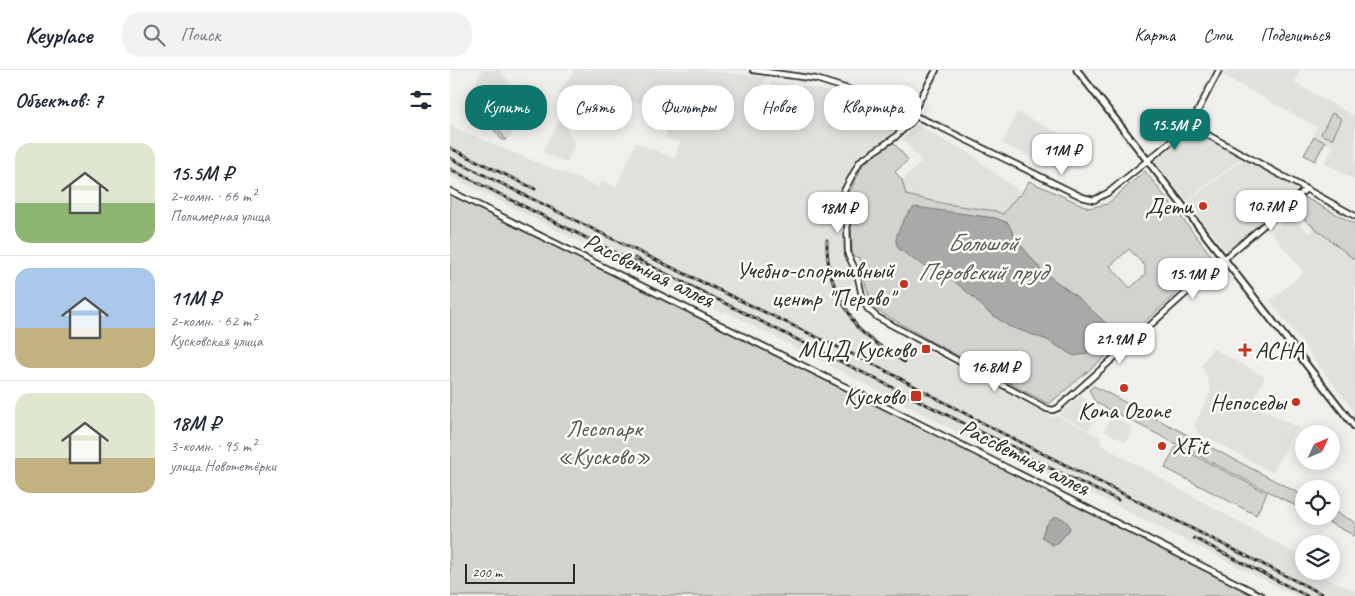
<!DOCTYPE html>
<html lang="ru">
<meta charset="utf-8">
<style>
:root{--surface:#fff;--page:#f2f2f3;--text:#1f2937;--muted:#747a83;--line:#e0e1e3;--accent:#0f766e}
body{margin:0;font-family:Caveat,sans-serif;background:var(--page);color:var(--text);height:100vh;display:flex;flex-direction:column;font-size:19px;white-space:nowrap}
*{box-sizing:border-box;margin:0}
p{font-size:16px;color:var(--muted)}
.icon{flex:none;width:28px;height:28px;fill:none;stroke:currentColor;stroke-width:2;stroke-linecap:round;stroke-linejoin:round}
.map{position:relative;flex:1;overflow:hidden}
.details{display:flex;flex-direction:column;background:var(--surface);width:450px}
.details>*{flex:none}
.hud{position:absolute;left:15px;top:15px;width:475px;height:45px;display:flex;gap:10px}
.needle{width:32px;rotate:46deg}
.fabs{position:absolute;left:845px;top:355px;display:grid;gap:10px}
.fabs a{display:grid;place-items:center;width:45px;height:45px;border-radius:50%;background:var(--surface);box-shadow:0 2px 12px #0003;font-size:25px}
.scale{position:absolute;left:15px;bottom:12px;width:110px;box-sizing:border-box;padding-left:5px;border:2px solid #2b2b2b;border-top:0;font-size:14px;line-height:18px;white-space:nowrap;color:#2b2b2b;-webkit-text-stroke:4px #fdfcf7;paint-order:stroke}
.price{position:absolute;translate:-50% -42px;padding:0 11px;border-radius:10px;background:#fff;color:#222;font-size:16px;line-height:32px;filter:drop-shadow(0 1px 2px #0008)}
.price::after{content:'';position:absolute;left:50%;top:30px;width:15px;height:11px;margin-left:-8px;background:inherit;clip-path:polygon(0 0,100% 0,50% 100%)}
.price.current{background:var(--accent);color:#fff}
ul{padding:0;list-style:none}
li{display:flex;align-items:center;gap:15px;height:125px;padding:0 15px}
li+li{border-top:1px solid var(--line)}
li span{display:grid;place-items:center;flex:none;width:140px;height:100px;border-radius:15px;color:#555}
li>.icon{margin-inline-start:auto}
span .icon{width:60px;height:60px;fill:#fffc;stroke-width:1}
li b{font-size:21px}
h2{display:flex;justify-content:space-between;align-items:center;height:60px;padding:0 15px;font-size:21px}
.tag{padding:0 18px;border-radius:20px;background:var(--surface);box-shadow:0 2px 12px #0003;font-size:18px;line-height:45px}
.tag.current{background:var(--accent);color:#fff}
header{display:flex;align-items:center;gap:30px;box-sizing:border-box;height:70px;padding:0 25px;background:var(--surface);border-bottom:1px solid var(--line)}
header strong{font-size:24px}
nav{display:flex;gap:28px;margin-inline-start:auto;font-size:18px}
.search{width:350px;height:45px;background:var(--page);display:flex;align-items:center;gap:12px;box-sizing:border-box;padding:0 18px;border-radius:20px;color:var(--muted);font-size:19px}
main{display:flex;flex:1;min-height:0}
.map>svg:first-child{display:block}
</style>
<header>
<strong>Keyplace</strong>
<div class="search"><svg class="icon" aria-label="search" viewBox="0 0 24 24"><circle cx="10" cy="10" r="6"/><path d="M15 15l6 6"/></svg>Поиск</div>
<nav><a>Карта</a><a>Слои</a><a>Поделиться</a></nav>
</header>
<main>
<section class="details">
<h2>Объектов: 7<svg class="icon" aria-label="filters" viewBox="0 0 24 24"><path d="M4 7h16M4 17h16"/><circle cx="9" cy="7" r="2"/><circle cx="15" cy="17" r="2"/></svg></h2>
<ul>
<li><span style="background:linear-gradient(#dfe7d0 60%,#8fb573 0)"><svg class="icon" aria-label="home" viewBox="0 0 24 24"><path d="M3 11l9-7 9 7M6 9v11h12V9"/></svg></span><div><b>15.5M ₽</b><p>2-комн. · 66 m²</p><p>Полимерная улица</p></div></li>
<li><span style="background:linear-gradient(#a9c7e8 60%,#c2b280 0)"><svg class="icon" aria-label="home" viewBox="0 0 24 24"><path d="M3 11l9-7 9 7M6 9v11h12V9"/></svg></span><div><b>11M ₽</b><p>2-комн. · 62 m²</p><p>Кусковская улица</p></div></li>
<li><span style="background:linear-gradient(#dfe7d0 65%,#c2b280 0)"><svg class="icon" aria-label="home" viewBox="0 0 24 24"><path d="M3 11l9-7 9 7M6 9v11h12V9"/></svg></span><div><b>18M ₽</b><p>3-комн. · 95 m²</p><p>улица Новотетёрки</p></div></li>
</ul>
</section>
<div class="map">
<svg width="905" height="526" viewBox="0 0 905 526">
<rect width="100%" height="100%" fill="#f0efeb"/>
<filter id="ink" filterUnits="userSpaceOnUse"><feTurbulence type="fractalNoise" baseFrequency=".02" numOctaves="2"/><feDisplacementMap in="SourceGraphic" scale="10" xChannelSelector="R" yChannelSelector="G"/><feConvolveMatrix kernelMatrix="1 2 1 2 8 2 1 2 1" color-interpolation-filters="sRGB"/></filter>
<g filter="url(#ink)">
<!-- built -->
<path fill="#e1e0dc" d="M32 0H50L82 44 56 70 22 22Z
M125 0H250L316 7 301 50H304L314 18H320L321 12 364 18 389 25 416 36 415 38 452 56 408 88 392 116 385 133 384 138 390 140 389 149H396V193L405 205 395 233 410 257 437 279 455 290 464 274 602 347 608 346 650 367 651 375 854 488V501H877L874 507 905 521V526H846L645 425 630 419 523 366 521 369 275 241 273 244 0 106V55L56 80 149 117 152 111 166 117 186 73 225 88 230 72 216 69 218 36 108 24Z
M777 0H850L844 13 905 46V110L875 93 883 76 863 65 867 57 774 6Z
M567 42 631 74 617 104 553 74Z
M110 50 125 73 117 93 92 82Z
M467 55 497 72 512 78 570 122 553 144 545 141 496 134 456 125 452 110 472 92 453 69Z
M742 61 791 88 737 131 705 91Z
M793 89 846 118 847 123 777 183 738 132Z
M841 145 858 163 865 157 905 190V343L820 231 854 202 821 162Z
M762 278 815 307 801 334 846 357 847 356 849 357 847 361 843 362 824 401 822 402 746 362 747 358 744 356 761 320 752 295Z
M631 326 650 338 639 360 609 345Z
M661 346 683 357 676 372 654 361Z"/>
<!-- green -->
<path fill="#d3d2cf" stroke="#7f7e7d" fill-rule="evenodd" d="M22 22 56 70H52L19 27Z
M882 43 892 49 882 69 871 64Z
M864 67 875 72 865 91 854 85Z
M443 72 458 90 445 102 452 110 456 125 496 134 545 141 553 144 568 125 570 126 579 111 639 138 657 134 695 101 764 189 675 270 599 334 484 273 427 240C420 230 419 225 415 213 413 204 410 198 410 188L404 186 402 181 401 154 398 126 413 94ZM679 179 695 196V205L680 218 660 196Z
M0 124 425 333 808 526H0Z
M854 127 905 154V190L840 138Z
M644 316 854 426V440L645 332 639 320Z
M726 376 817 423 806 445 715 398Z
M881 440 905 452V466L867 446H881Z"/>
<!-- water -->
<path fill="#aaa9a7" stroke="#777775" d="M465 137 545 148 558 153 566 169 592 201 626 226 659 256 660 259 656 265 636 284 624 286 597 270 558 256 537 241 522 226 504 211 464 190 448 178C447 175 446 173 446 170 447 161 457 141 465 137Z
M606 447C614 448 618 451 620 459L608 473 602 475 592 467C593 459 598 450 606 447Z"/>
<g fill="none" stroke-linecap="round" stroke-linejoin="round">
<!-- minor casing -->
<g stroke="#2b2b2b" stroke-width="8">
<path id="minor" d="M303 0 366 9 417 25 488 56 632 127 644 130 659 122 740 56 769 0
M486 0 462 44V51L444 68 410 91 401 108 393 123 392 129 397 150 398 185 407 203 412 226 415 234 418 239 427 247 597 339 603 340 608 338 774 189 855 120
M740 56 747 59 905 146
M0 121 432 335 812 526"/>
</g>
<!-- major casing -->
<g stroke="#2b2b2b" stroke-width="9">
<path id="major" d="M627 0 905 357"/>
</g>
<!-- minor -->
<use href="#minor" stroke="#fdfcf7" stroke-width="4.5"/>
<!-- major -->
<use href="#major" stroke="#fdfcf7" stroke-width="5"/>
<!-- rail casing -->
<g stroke="#2b2b2b" stroke-width="3">
<path id="rail" d="M0 78 85 119
M0 88 177 176 427 296 544 359 876 526
M0 99 190 195
M377 170C376 197 384 221 399 243 401 248 404 253 407 257 420 271 438 281 454 292
M185 188 539 366 577 383
M568 383 668 430
M744 468 857 526"/>
</g>
<!-- rail -->
<use href="#rail" stroke="#fdfcf7" stroke-width="1" stroke-dasharray="4" stroke-linecap="butt"/>
</g>
</g>
<!-- markers -->
<g fill="#c8321e" stroke="#fdfcf7" stroke-width="2">
<circle cx="753" cy="136" r="5"/>
<circle cx="454" cy="214" r="5"/>
<rect x="471" y="274" width="10" height="10" rx="2.5"/>
<path d="M792.5 272.5h5v5h5v5h-5v5h-5v-5h-5v-5h5z"/>
<circle cx="674" cy="318" r="5"/>
<rect x="460" y="320" width="12" height="12" rx="2.5"/>
<circle cx="846" cy="332" r="5"/>
<circle cx="712" cy="376" r="5"/>
</g>
<g text-anchor="middle" stroke-width="5" stroke-linejoin="round" paint-order="stroke">
<!-- poi labels -->
<g font-size="24" fill="#2b2b2b" stroke="#fdfcf7" text-anchor="end">
<text x="743" y="144">Дети</text>
<text x="444" y="208">Учебно-спортивный<tspan x="444" dy="28">центр "Перово"</tspan></text>
<text x="466" y="287">МЦД Кусково</text>
<text x="805" y="288" text-anchor="start">АСНА</text>
<text x="455" y="334">Кусково</text>
<text x="836" y="340">Непоседы</text>
<text x="674" y="348" text-anchor="middle">Kona Ozone</text>
<text x="722" y="384" text-anchor="start">XFit</text>
</g>
<!-- street labels -->
<g font-size="24" fill="#2b2b2b" stroke="#fdfcf7">
<text transform="translate(199 200) rotate(26)" y="8">Рассветная аллея</text>
<text transform="translate(575 387) rotate(27)" y="8">Рассветная аллея</text>
</g>
<!-- park labels -->
<g font-size="24" fill="#555554" stroke="#fdfcf7">
<text x="154" y="366">Лесопарк<tspan x="154" dy="28">«Кусково»</tspan></text>
</g>
<!-- water labels -->
<g font-size="25" font-style="italic" fill="#575756" stroke="#fdfcf7">
<text x="532" y="181">Большой<tspan x="532" dy="29">Перовский пруд</tspan></text>
</g>
</g>
</svg>
<div class="fabs">
<a><svg class="needle" viewBox="-14 -14 28 28"><path d="M0-13l5 13h-10z" fill="#e53935"/><path d="M0 13l5-13h-10z" fill="#747a83"/></svg></a>
<a><svg class="icon" aria-label="locate" viewBox="0 0 24 24"><circle cx="12" cy="12" r="6"/><path d="M12 2v4M12 18v4M2 12h4M18 12h4"/></svg></a>
<a><svg class="icon" aria-label="layers" viewBox="0 0 24 24"><path d="M12 4l9 5-9 5-9-5zM3 14l9 5 9-5"/></svg></a>
</div>
<div class="scale">200 m</div>
<b class="price current" style="left:725px;top:81px">15.5M ₽</b>
<b class="price" style="left:612px;top:106px">11M ₽</b>
<b class="price" style="left:821px;top:162px">10.7M ₽</b>
<b class="price" style="left:388px;top:164px">18M ₽</b>
<b class="price" style="left:743px;top:230px">15.1M ₽</b>
<b class="price" style="left:670px;top:295px">21.9M ₽</b>
<b class="price" style="left:545px;top:323px">16.8M ₽</b>
<div class="hud">
<a class="tag current">Купить</a>
<a class="tag">Снять</a>
<a class="tag">Фильтры</a>
<a class="tag">Новое</a>
<a class="tag">Квартира</a>
</div>
</div>
</main>
